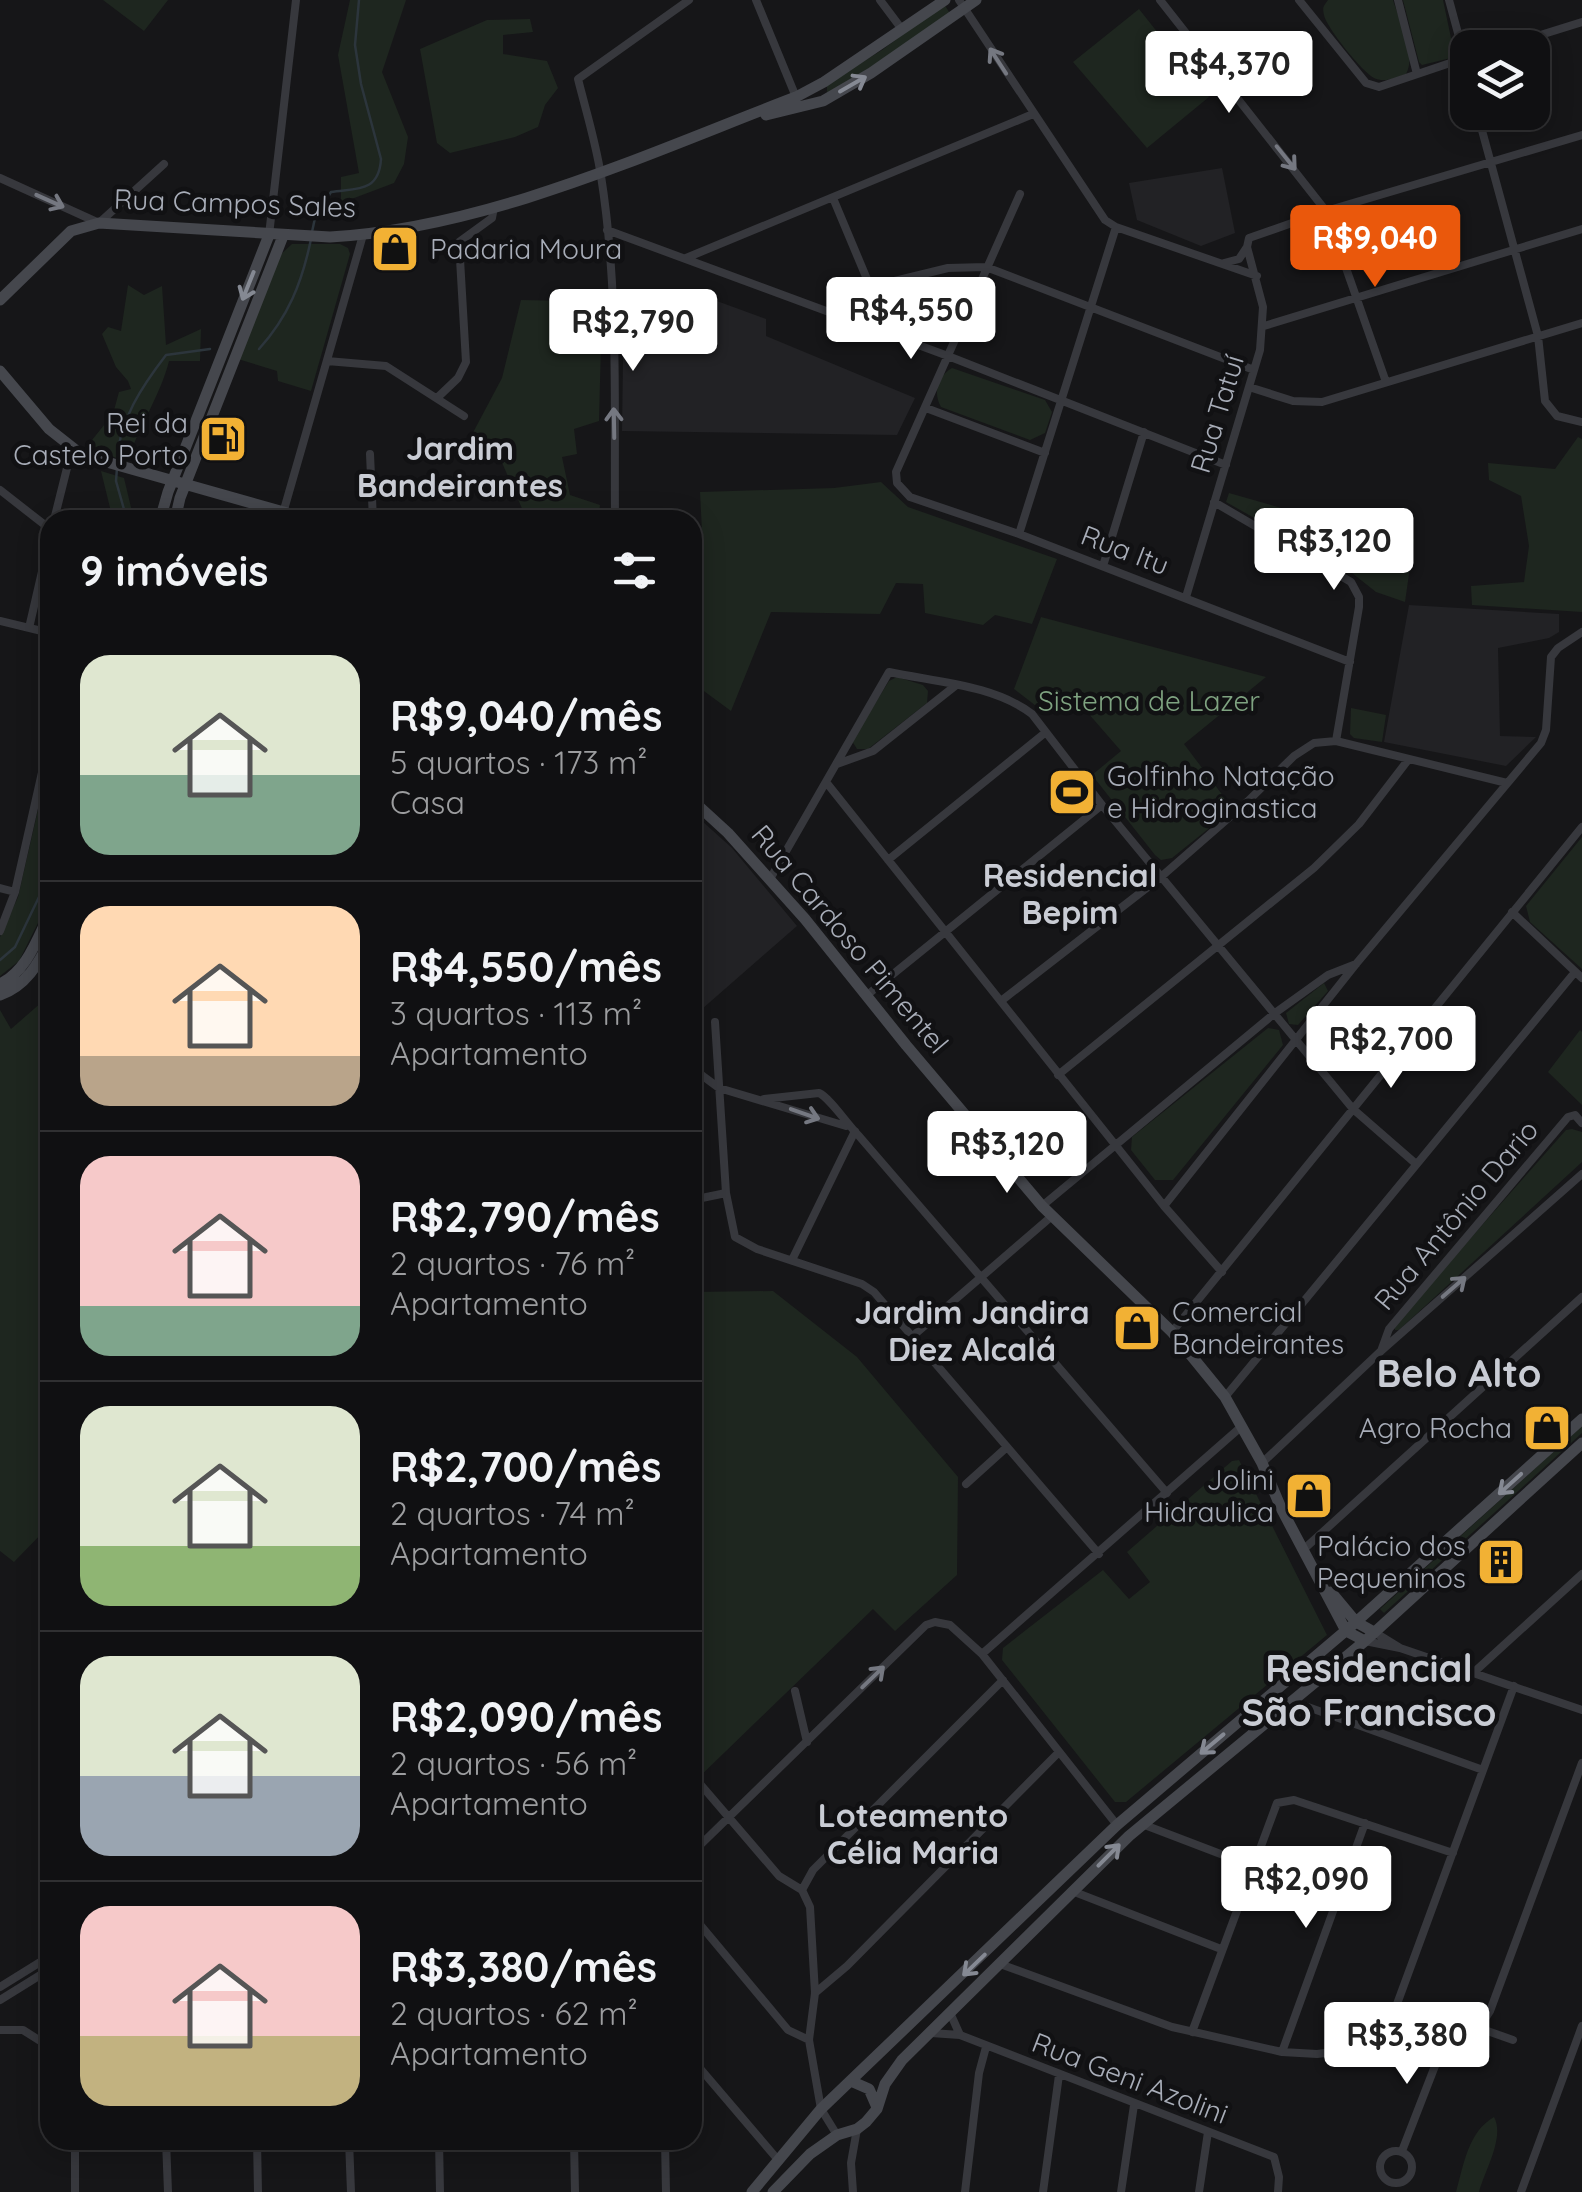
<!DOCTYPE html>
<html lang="pt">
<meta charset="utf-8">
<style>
:root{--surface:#101012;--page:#1e1e20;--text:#f1f3f6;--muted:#9c9d9f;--line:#303032;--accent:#ea580c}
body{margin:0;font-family:Quicksand,sans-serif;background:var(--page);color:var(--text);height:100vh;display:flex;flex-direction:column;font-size:38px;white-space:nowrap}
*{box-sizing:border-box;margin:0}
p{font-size:32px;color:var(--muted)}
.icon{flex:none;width:55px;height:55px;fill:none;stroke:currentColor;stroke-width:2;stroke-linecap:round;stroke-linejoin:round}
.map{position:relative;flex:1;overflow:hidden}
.sheet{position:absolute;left:40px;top:510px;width:662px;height:1640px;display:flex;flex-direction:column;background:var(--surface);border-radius:30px;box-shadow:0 5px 25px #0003,0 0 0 2px var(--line)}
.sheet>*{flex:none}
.buttons{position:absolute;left:1450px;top:30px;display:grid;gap:20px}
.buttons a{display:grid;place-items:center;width:100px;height:100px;border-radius:20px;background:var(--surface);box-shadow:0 5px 25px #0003,0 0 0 2px var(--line);font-size:50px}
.price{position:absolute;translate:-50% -85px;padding:0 22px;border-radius:10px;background:#fff;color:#222;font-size:32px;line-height:65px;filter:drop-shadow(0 2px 5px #0008)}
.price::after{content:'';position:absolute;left:50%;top:60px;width:30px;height:22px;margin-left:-15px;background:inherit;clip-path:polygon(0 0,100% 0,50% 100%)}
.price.current{background:var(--accent);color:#fff}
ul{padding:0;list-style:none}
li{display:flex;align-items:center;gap:30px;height:250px;padding:0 40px}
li+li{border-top:2px solid var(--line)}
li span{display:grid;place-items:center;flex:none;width:280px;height:200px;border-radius:30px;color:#555}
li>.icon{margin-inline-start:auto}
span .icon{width:120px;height:120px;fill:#fffc;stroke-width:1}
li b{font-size:42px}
h2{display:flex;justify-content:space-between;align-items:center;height:120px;padding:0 40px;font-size:42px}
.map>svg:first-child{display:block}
</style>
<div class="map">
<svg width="1582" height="2192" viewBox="0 0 1582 2192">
<rect width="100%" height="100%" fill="#161618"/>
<!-- built -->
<path fill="#222225" d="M1222 168 1235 233 1201 246 1137 220 1129 183Z
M624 289 695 293 766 319V336L915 398 897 435 622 431Z
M1409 605 1559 614V632L1549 638 1498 648 1500 736 1536 737 1506 766 1384 742Z
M692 812 732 848 797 926 702 1009 692 1000Z"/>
<!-- green -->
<path fill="#1e261f" d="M103 0H168L144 31Z
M350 0H406L382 72 408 137 404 164 394 183 341 203V177L359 173 338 55Z
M1328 0H1393C1399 20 1417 54 1406 74 1396 78 1384 83 1374 78 1363 73 1326 27 1324 15 1322 6 1324 6 1328 0Z
M1403 0H1443L1455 57 1422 65 1419 62Z
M944 4 951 15 827 95V84L882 50Z
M1139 9 1209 97 1147 148 1073 62Z
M530 19 533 32 503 35V54L547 61 558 88 545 105 538 127 515 137 450 153 437 143 420 49 487 20Z
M292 244H340L348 248 350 254 311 391 278 381 277 371 238 359 279 256Z
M128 285 144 295 162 286 166 345 201 329 200 361H169C160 397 138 427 127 463L88 445 113 414 119 392 131 389 128 381 116 367 102 334 108 327 121 331Z
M521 300 569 301 601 343 599 421 574 429 577 454 562 457 570 495 600 505 598 520H527L493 442H468L502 378Z
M952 368 1045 400 1052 412 1045 433 1030 440 941 407C933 393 937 377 952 368Z
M1578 437 1582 439V612L1472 605 1471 586 1524 582 1529 546 1521 496 1489 480 1488 463 1555 469Z
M101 471 124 478 134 520H113Z
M881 482 908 507 1057 559 1032 624 995 615 983 625 925 613 923 584 896 583 880 614 771 612 731 711 693 683V675L699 666 693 654 692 563 703 551 700 492 834 488Z
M1229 493 1358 530 1414 539 1405 602 1376 592 1352 573 1226 502Z
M1041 617 1266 677 1184 744 1233 809 1172 858 1161 860 1155 855 1092 775 1121 751 1081 705 1073 711 1058 693 1040 709 1014 689Z
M897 677 923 685 928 691 927 703 868 749H857L852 741 889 681Z
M1351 708 1386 715 1382 742 1354 738 1350 734Z
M1069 771 1090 800 1074 814 1053 785Z
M40 801 50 803V899L19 961 0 976V937L18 897Z
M1582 837V969L1530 922 1526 906Z
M1324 983 1328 991 1298 1025 1289 1024 1286 1013Z
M50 995V1525L14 1562 0 1551V1010L11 1029Z
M1268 1028 1279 1030 1283 1045 1173 1180H1155L1131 1150 1132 1137Z
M1580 1030 1582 1032V1105L1548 1072Z
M1572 1129 1582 1132V1162L1399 1330H1395L1394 1325 1566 1130Z
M773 1291 857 1357 958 1477 957 1575 895 1631 873 1609 693 1783V1292Z
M1582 1426V1433L1384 1613 1380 1609Z
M1239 1460 1327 1635 1126 1802H1115L1002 1660 1003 1648 1103 1570 1129 1599 1150 1582 1127 1552 1232 1461Z
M1494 2117C1505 2137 1485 2170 1479 2192H1456C1464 2164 1468 2132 1494 2117Z"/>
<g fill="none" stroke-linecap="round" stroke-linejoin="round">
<!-- stream -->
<path stroke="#2c353c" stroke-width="2.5" d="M312 232 315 218 331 192C356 188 379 193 381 159L361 84 355 45 359 0
M259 349C288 317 302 283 311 239
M117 460C119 420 143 385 166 355L210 349
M117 468 116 481 127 520
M0 960 15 947 50 874"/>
<!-- street -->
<path stroke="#37383d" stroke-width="8" d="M756 0 796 97
M880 0 901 28
M959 0 1105 220 1116 227 1257 276
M1160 0 1326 211 1386 382
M1299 0 1366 83 1379 87 1468 57
M1398 0 1417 74
M1449 0 1468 70
M1499 48 1582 22
M1477 112 1538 336 1545 401 1557 416 1582 422
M0 178 99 223 164 164
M1020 194 896 472 897 483 910 497 1019 534 1350 662
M833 198 890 334
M607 230 948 356 1226 465
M269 235 296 0
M686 258 1033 114
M1224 263 1239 259 1247 247
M870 287 948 268 986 267 1254 370
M1264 326 1582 229
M327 361 386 366 464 416
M1249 387 1293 401 1322 402 1582 323
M437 398 458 378 466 362 459 242 492 218 494 207
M926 408 1045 453
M370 454 373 520
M0 490 50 529
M1214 502 1351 582 1359 597V607L1336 741
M54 520 72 448
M281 520 363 235
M615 520C614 406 619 289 601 176 596 143 586 111 578 79L689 0
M1019 534 1116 227
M1103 566 1144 432
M1186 597 1260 350 1263 307 1247 247 1249 238 1326 211 1582 135
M0 621 50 633
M29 628 50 537
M837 764 873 751 955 686
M826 782 1164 1206 1222 1272
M888 860 1046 732
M770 879 889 672C936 682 994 685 1032 714L1102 805 1353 1109 1415 1163
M0 888 15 892
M1512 912 1582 978
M0 931 15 892 50 737
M866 996 1102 805
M1001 1001 1162 876 1248 801 1294 756 1314 743 1336 741 1507 783
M715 1022 726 1193 735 1237 757 1249 862 1284 874 1292 1099 1554
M692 1068 719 1088 846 1126
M1058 1075 1314 868 1359 824 1408 760
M764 1099 819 1093C830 1098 847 1124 859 1136L1167 1493
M692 1200 726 1193
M1042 1206 1275 1013 1328 975 1356 964
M1164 1206 1356 964 1541 743 1546 730 1551 657 1558 648 1582 632
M792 1260 855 1131
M1172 1332 1582 827
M914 1335 1052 1216
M1381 1351 1389 1329 1568 1117 1575 1115 1582 1123
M1225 1397 1575 972
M1262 1463 1381 1351 1582 1174
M966 1484 1007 1447
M1304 1549 1582 1297
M1374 1632 1400 1648
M1365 1641 1400 1648 1582 1710
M982 1654 1242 1426
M1472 1674 1582 1574
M795 1691 807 1742
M1294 1702 1483 1770
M701 1785 779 1876 802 1890
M1142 1824 1252 1866
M692 1853 926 1625 935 1622 950 1625 982 1654 1117 1825
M802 1890 813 1870 1003 1680
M802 1890 810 1907 815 1993 809 2040 821 2109 837 2135
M1072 1891 1221 1949
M692 1915 788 2030 809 2040
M1000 1964 1172 2027 1282 2052 1317 2054 1349 2050 1479 2028 1513 2040
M0 1987 50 1956
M815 1993 847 1966 1059 1752
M0 2000 50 1969
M1479 2028 1490 2011 1582 1763
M0 2030H23L50 2047
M1192 2032 1277 1803 1294 1800 1453 1853
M931 2033 960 2035 951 2015
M960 2035 1274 2157 1279 2177 1278 2192
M1383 2042 1514 1686
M1282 2052 1365 1823
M692 2059 779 2161
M75 2140V2192
M166 2140 168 2192
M257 2140 258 2192
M349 2140 351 2192
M439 2140 440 2192
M574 2140 575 2192
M665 2140 666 2192
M1380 2167a16 16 0 1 1 32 0a16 16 0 1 1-32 0Z
M1402 2151 1447 2035
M853 2192 851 2163 857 2129
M965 2192 979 2073 986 2047
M1043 2192 1059 2075
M1121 2192 1134 2105
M1199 2192 1208 2132
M1521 2192 1582 2026"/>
<!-- secondary -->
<path stroke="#45474d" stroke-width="11" d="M766 115 823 101 871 73 976 0
M0 300 71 231 99 223 330 237C488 228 649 153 796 97L824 82 945 0
M0 371 49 429 82 455 312 520
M160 520 168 492 269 235
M175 520 180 498 283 236
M692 800 728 833 805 919 906 1045 1042 1206 1172 1332 1225 1397 1262 1463 1281 1508 1346 1631 1365 1641
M0 984C27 971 37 939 50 913
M0 995C26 986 38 964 50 941
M1331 1592 1356 1622 1374 1632
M853 2082 869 2089 876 2105
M752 2192 821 2109 1117 1825 1356 1622 1582 1419
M773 2192 810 2154 837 2135 857 2129 866 2122 877 2109 885 2084 902 2060 1129 1836 1365 1641 1582 1443"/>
</g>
<!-- one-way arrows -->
<defs><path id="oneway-shaft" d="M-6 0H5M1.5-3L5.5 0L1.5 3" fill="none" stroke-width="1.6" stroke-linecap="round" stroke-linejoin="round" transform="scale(2.5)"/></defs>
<g stroke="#757881">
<use href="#oneway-shaft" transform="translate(998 61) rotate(-123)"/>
<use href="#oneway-shaft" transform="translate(1286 158) rotate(51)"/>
<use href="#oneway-shaft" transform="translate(50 201) rotate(24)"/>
<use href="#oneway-shaft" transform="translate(614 423) rotate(-91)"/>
<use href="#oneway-shaft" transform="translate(805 1114) rotate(19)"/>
<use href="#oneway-shaft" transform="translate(1454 1287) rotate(-41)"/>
<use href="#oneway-shaft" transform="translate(873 1677) rotate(-44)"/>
</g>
<g stroke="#858993">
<use href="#oneway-shaft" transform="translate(853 84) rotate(-30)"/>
<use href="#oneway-shaft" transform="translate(248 286) rotate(112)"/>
<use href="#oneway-shaft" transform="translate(1510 1484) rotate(138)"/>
<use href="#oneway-shaft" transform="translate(1212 1744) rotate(140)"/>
<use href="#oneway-shaft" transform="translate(1109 1855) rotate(-45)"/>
<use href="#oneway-shaft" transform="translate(974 1965) rotate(136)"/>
</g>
<!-- icons -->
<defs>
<g id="shop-square" transform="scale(2.5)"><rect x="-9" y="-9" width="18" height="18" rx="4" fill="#f2b134" stroke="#111113"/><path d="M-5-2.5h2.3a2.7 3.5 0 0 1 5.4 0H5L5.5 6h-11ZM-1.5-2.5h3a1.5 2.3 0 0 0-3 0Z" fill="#111"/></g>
<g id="fuel-square" transform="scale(2.5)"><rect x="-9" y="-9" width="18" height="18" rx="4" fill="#f2b134" stroke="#111113"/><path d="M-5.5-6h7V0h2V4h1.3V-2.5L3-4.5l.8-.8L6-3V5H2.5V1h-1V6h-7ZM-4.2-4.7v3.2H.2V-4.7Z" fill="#111"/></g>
<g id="stadium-square" transform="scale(2.5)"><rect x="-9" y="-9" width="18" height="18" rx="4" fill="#f2b134" stroke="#111113"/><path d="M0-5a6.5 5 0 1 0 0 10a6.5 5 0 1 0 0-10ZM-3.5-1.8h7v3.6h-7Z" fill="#111"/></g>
<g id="building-square" transform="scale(2.5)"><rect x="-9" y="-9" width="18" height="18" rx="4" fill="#f2b134" stroke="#111113"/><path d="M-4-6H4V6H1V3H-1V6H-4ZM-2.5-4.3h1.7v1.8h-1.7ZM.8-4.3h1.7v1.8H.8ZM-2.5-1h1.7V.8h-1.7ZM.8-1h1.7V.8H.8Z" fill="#111"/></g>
</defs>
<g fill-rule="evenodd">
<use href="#shop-square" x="395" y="249"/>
<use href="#fuel-square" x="223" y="439"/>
<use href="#stadium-square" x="1072" y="792"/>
<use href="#shop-square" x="1137" y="1328"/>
<use href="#shop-square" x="1547" y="1428"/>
<use href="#shop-square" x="1309" y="1496"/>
<use href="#building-square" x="1501" y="1562"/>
</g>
<g text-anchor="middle" stroke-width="9" stroke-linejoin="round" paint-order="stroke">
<!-- street labels -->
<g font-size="28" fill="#a8adb8" stroke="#111113">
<text transform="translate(235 203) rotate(2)" y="10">Rua Campos Sales</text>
<text transform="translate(1217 414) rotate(-73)" y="10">Rua Tatuí</text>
<text transform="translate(1125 550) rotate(21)" y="10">Rua Itu</text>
<text transform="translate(850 939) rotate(50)" y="10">Rua Cardoso Pimentel</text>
<text transform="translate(1456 1215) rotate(-50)" y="10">Rua Antônio Dario</text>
<text transform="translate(1130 2078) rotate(21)" y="10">Rua Geni Azolini</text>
</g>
<!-- poi labels -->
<g font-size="28" fill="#a8adb8" stroke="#111113" text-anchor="end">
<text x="430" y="259" text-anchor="start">Padaria Moura</text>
<text x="188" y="433">Rei da<tspan x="188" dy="32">Castelo Porto</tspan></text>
<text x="1107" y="786" text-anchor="start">Golfinho Natação<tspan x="1107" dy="32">e Hidroginastica</tspan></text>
<text x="1172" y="1322" text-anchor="start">Comercial<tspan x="1172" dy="32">Bandeirantes</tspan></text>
<text x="1512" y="1438">Agro Rocha</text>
<text x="1274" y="1490">Jolini<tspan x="1274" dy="32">Hidraulica</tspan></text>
<text x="1466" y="1556">Palácio dos<tspan x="1466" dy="32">Pequeninos</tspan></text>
</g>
<!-- park labels -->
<g font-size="28" fill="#7fa381" stroke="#111113">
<text x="1149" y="711">Sistema de Lazer</text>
</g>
<!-- quarter labels -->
<g font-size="32" font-weight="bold" fill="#c9ccd4" stroke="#111113">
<text x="460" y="460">Jardim<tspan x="460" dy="37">Bandeirantes</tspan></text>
<text x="1070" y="887">Residencial<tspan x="1070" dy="37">Bepim</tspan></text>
<text x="972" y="1324">Jardim Jandira<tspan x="972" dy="37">Diez Alcalá</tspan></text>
<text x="913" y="1827">Loteamento<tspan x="913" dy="37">Célia Maria</tspan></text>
</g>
<!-- district labels -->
<g font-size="38" font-weight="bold" fill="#c9ccd4" stroke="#111113">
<text x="1459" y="1387">Belo Alto</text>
<text x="1369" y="1682">Residencial<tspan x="1369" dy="44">São Francisco</tspan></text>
</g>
</g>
</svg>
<div class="buttons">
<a><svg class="icon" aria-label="layers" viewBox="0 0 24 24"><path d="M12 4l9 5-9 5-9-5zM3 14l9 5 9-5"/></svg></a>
</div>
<b class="price" style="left:1229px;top:116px">R$4,370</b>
<b class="price current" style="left:1375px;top:290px">R$9,040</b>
<b class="price" style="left:911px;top:362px">R$4,550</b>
<b class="price" style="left:633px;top:374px">R$2,790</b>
<b class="price" style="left:1334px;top:593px">R$3,120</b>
<b class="price" style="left:1391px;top:1091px">R$2,700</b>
<b class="price" style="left:1007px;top:1196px">R$3,120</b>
<b class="price" style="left:1306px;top:1931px">R$2,090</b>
<b class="price" style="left:1407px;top:2087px">R$3,380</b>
<section class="sheet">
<h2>9 imóveis<svg class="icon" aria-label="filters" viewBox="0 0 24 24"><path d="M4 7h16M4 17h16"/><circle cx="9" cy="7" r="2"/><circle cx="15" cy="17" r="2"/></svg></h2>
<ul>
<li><span style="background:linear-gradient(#dfe7d0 60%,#7fa58c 0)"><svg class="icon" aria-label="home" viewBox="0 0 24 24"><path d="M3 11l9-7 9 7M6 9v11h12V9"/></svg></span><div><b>R$9,040/mês</b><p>5 quartos · 173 m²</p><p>Casa</p></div></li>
<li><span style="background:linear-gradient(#ffd9b3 75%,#b9a48a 0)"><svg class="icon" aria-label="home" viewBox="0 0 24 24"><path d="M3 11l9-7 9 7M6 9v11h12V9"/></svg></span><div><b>R$4,550/mês</b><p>3 quartos · 113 m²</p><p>Apartamento</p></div></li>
<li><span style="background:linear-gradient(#f6c9c9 75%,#7fa58c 0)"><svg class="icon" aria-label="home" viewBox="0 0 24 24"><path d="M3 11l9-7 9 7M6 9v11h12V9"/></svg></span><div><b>R$2,790/mês</b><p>2 quartos · 76 m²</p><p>Apartamento</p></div></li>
<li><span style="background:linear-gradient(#dfe7d0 70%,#8fb573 0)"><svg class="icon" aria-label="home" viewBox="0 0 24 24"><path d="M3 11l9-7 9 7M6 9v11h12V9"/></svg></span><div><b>R$2,700/mês</b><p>2 quartos · 74 m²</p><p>Apartamento</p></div></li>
<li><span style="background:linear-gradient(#dfe7d0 60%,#9aa5b1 0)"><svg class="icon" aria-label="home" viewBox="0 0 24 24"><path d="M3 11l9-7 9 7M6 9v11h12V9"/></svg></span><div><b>R$2,090/mês</b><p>2 quartos · 56 m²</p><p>Apartamento</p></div></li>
<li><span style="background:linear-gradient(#f6c9c9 65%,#c2b280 0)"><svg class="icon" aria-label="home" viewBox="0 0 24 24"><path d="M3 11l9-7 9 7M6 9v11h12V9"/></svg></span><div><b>R$3,380/mês</b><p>2 quartos · 62 m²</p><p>Apartamento</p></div></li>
</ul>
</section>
</div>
